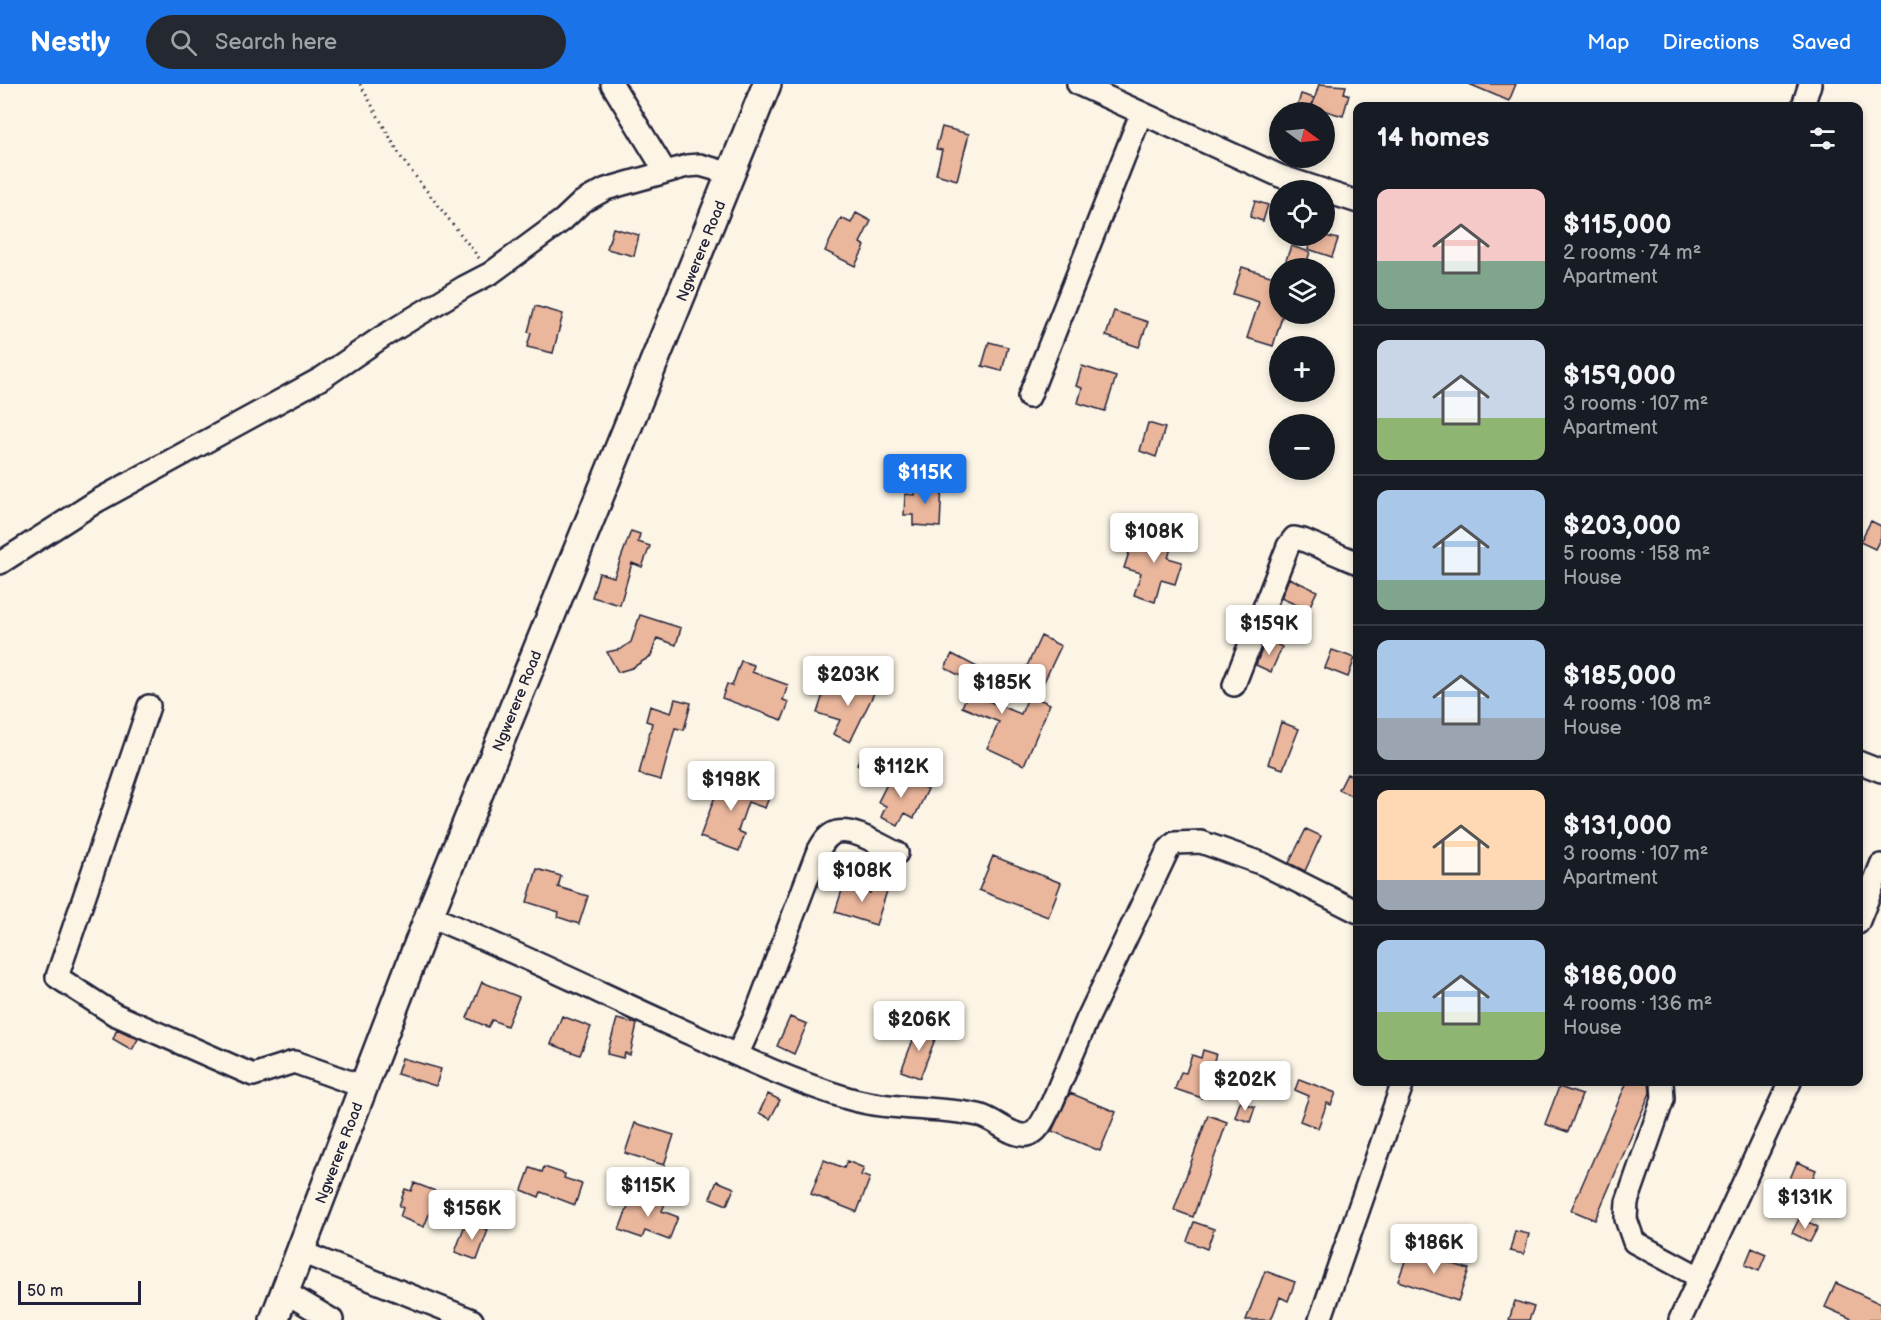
<!DOCTYPE html>
<meta charset="utf-8">
<style>
:root{--surface:#171b24;--page:#242831;--text:#f1f3f6;--muted:#9ea1a6;--line:#363941;--accent:#1a73e8}
body{margin:0;font-family:"Balsamiq Sans",sans-serif;background:var(--page);color:var(--text);height:100vh;display:flex;flex-direction:column;font-size:22px;white-space:nowrap}
*{box-sizing:border-box;margin:0}
p{font-size:20px;color:var(--muted)}
.icon{flex:none;width:33px;height:33px;fill:none;stroke:currentColor;stroke-width:2;stroke-linecap:round;stroke-linejoin:round}
.map{position:relative;flex:1;overflow:hidden}
.panel{position:absolute;left:1353px;top:18px;width:510px;height:984px;display:flex;flex-direction:column;background:var(--surface);border-radius:12px;box-shadow:0 3px 9px #0003}
.panel>*{flex:none}
.needle{width:39px;rotate:105deg}
.controls{position:absolute;left:1269px;top:18px;display:grid;gap:12px}
.controls a{display:grid;place-items:center;width:66px;height:66px;border-radius:50%;background:var(--surface);box-shadow:0 3px 9px #0003;font-size:30px}
.scale{position:absolute;left:18px;bottom:15px;width:123px;box-sizing:border-box;padding-left:6px;border:3px solid #22223b;border-top:0;font-size:16px;line-height:21px;white-space:nowrap;color:#22223b;-webkit-text-stroke:4px #fcf5e5;paint-order:stroke}
.price{position:absolute;translate:-50% -51px;padding:0 14px;border-radius:6px;background:#fff;color:#222;font-size:20px;line-height:39px;filter:drop-shadow(0 2px 3px #0008)}
.price::after{content:'';position:absolute;left:50%;top:36px;width:18px;height:14px;margin-left:-9px;background:inherit;clip-path:polygon(0 0,100% 0,50% 100%)}
.price.current{background:var(--accent);color:#fff}
ul{padding:0;list-style:none}
li{display:flex;align-items:center;gap:18px;height:150px;padding:0 24px}
li+li{border-top:2px solid var(--line)}
li span{display:grid;place-items:center;flex:none;width:168px;height:120px;border-radius:12px;color:#555}
li>.icon{margin-inline-start:auto}
span .icon{width:72px;height:72px;fill:#fffc;stroke-width:1}
li b{font-size:26px}
h2{display:flex;justify-content:space-between;align-items:center;height:72px;padding:0 24px;font-size:26px}
header{display:flex;align-items:center;gap:36px;box-sizing:border-box;height:84px;padding:0 30px;background:var(--accent);color:#fff}
header strong{font-size:28px}
nav{display:flex;gap:33px;margin-inline-start:auto;font-size:21px}
.search{width:420px;height:54px;background:var(--page);display:flex;align-items:center;gap:15px;box-sizing:border-box;padding:0 21px;border-radius:33px;color:var(--muted);font-size:22px}
.map>svg:first-child{display:block}
</style>
<header>
<strong>Nestly</strong>
<div class="search"><svg class="icon" aria-label="search" viewBox="0 0 24 24"><circle cx="10" cy="10" r="6"/><path d="M15 15l6 6"/></svg>Search here</div>
<nav><a>Map</a><a>Directions</a><a>Saved</a></nav>
</header>
<div class="map">
<svg width="1881" height="1236" viewBox="0 0 1881 1236">
<rect width="100%" height="100%" fill="#fcf5e5"/>
<filter id="ink" filterUnits="userSpaceOnUse"><feTurbulence type="fractalNoise" baseFrequency=".0167" numOctaves="2"/><feDisplacementMap in="SourceGraphic" scale="12" xChannelSelector="R" yChannelSelector="G"/><feConvolveMatrix kernelMatrix="1 2 1 2 8 2 1 2 1" color-interpolation-filters="sRGB"/></filter>
<g filter="url(#ink)">
<!-- building -->
<path fill="#eab69c" stroke="#22223b" stroke-width="1.5" d="M1319 0 1346 2 1344 9 1349 11 1343 32 1312 23Z
M1469 0H1516L1509 17Z
M1301 10 1314 14 1309 28 1297 24Z
M942 43 969 50 957 96 936 90 942 66 936 65Z
M1255 117 1268 121 1263 137 1250 133Z
M856 129 871 137 860 159 865 162 855 182 825 167 841 134 851 139Z
M613 144 639 151 634 172 607 165Z
M1313 152H1326L1338 155 1332 173 1308 165Z
M1291 162 1310 168 1305 184 1285 179Z
M1242 183 1280 195V230H1283L1273 262 1247 254 1259 218 1233 210Z
M535 222 563 230 553 269 527 263 531 249 528 248Z
M1114 227 1148 238 1139 263 1106 252Z
M989 258 1008 263 1002 287 982 282Z
M1082 282 1116 293 1105 327 1078 319 1082 304 1076 302Z
M1148 339 1165 344 1156 373 1140 367Z
M916 399 942 400 940 443 913 441V431H904L905 410 915 411Z
M1871 437 1881 442V453L1875 465 1860 458Z
M1156 442 1176 448 1168 474 1182 478 1175 500 1161 496 1155 518 1134 511 1141 489 1124 484 1131 462 1148 467Z
M631 447 640 450 638 458 650 462 642 483 632 479 620 521 592 513 599 489 614 493Z
M1289 494 1317 507 1308 526 1281 514Z
M640 531 681 544 676 561 657 554 651 572 632 584 618 588 607 568 621 565 631 558Z
M1041 552 1061 562 1041 604 1021 595Z
M1266 555 1282 563 1271 588 1256 581Z
M1332 566 1355 574 1348 593 1325 584Z
M952 570 979 584 974 595 992 603 986 616 1021 630 1029 611 1050 620 1024 681 987 664 999 638 962 623 972 598 945 584Z
M741 577 754 581 752 588 788 601 783 616 789 618 782 636 722 614 727 600 732 602Z
M861 591 879 599 850 658 833 650 840 636 817 629 825 604 851 612Z
M675 615 691 619 684 646 675 644 661 696 639 690 652 639 646 637 650 622 671 629Z
M1281 638 1299 645 1283 685 1268 680Z
M862 669 881 679 876 690 857 680Z
M893 688 928 705 914 734 905 729 898 742 881 733 886 722 878 718Z
M1347 690 1358 695V701L1352 712 1339 706Z
M723 691 771 708 765 724 748 718 738 747 745 750 739 767 700 753Z
M1306 745 1321 752 1305 787 1289 779Z
M993 772 1061 799 1048 833 979 806Z
M537 785 561 792 558 803 588 812 579 840 558 833 559 828 527 818Z
M874 799 888 804 876 841 835 828 844 800 870 809Z
M482 898 519 913 507 942 492 936 488 943 467 934Z
M562 932 591 943 580 971 551 960Z
M790 933 807 940 794 970 777 962Z
M617 935 637 940 630 971 625 969 623 974 607 970Z
M918 943 937 950 920 994 901 987Z
M117 945 138 955 132 966 113 955Z
M1203 966 1216 970 1202 1014 1175 1005 1181 988 1186 989 1192 971 1201 974Z
M402 974 441 985 436 1002 397 990Z
M1299 995 1336 1009 1331 1021 1327 1019 1318 1044 1300 1037 1309 1012 1295 1006Z
M1627 998H1649L1650 1009 1595 1136 1571 1126Z
M1559 1003 1582 1011 1568 1048 1545 1040Z
M1070 1009 1116 1028 1100 1067 1052 1047Z
M768 1010 780 1016 770 1035 759 1029Z
M1240 1018 1255 1023 1250 1038 1235 1033Z
M1208 1031 1227 1038 1193 1133 1174 1126Z
M635 1039 674 1051 664 1081 625 1069Z
M824 1076 844 1084 847 1077 864 1084 861 1091 870 1094 857 1128 811 1110Z
M1797 1078 1816 1086 1806 1110 1787 1102Z
M544 1083 565 1090 564 1094 582 1100 575 1121 541 1108 539 1113 522 1106 530 1084 542 1088Z
M717 1097 734 1104 727 1121 710 1114Z
M414 1099 438 1108 424 1143 400 1133 403 1124 399 1122 405 1105 411 1107Z
M647 1110 666 1117 662 1127 678 1133 669 1156 645 1147 642 1154 619 1146 631 1114 643 1118Z
M1800 1133 1818 1143 1810 1158 1792 1149Z
M466 1138 488 1146 477 1176 455 1168Z
M1194 1138 1214 1145 1207 1165 1187 1157Z
M1515 1147 1529 1150 1524 1170 1510 1167Z
M1752 1164 1766 1170 1759 1187 1745 1181Z
M1409 1166 1469 1185 1458 1217 1398 1197Z
M1265 1187 1295 1198 1288 1217 1280 1213 1271 1236H1246Z
M1836 1199 1881 1220V1236H1854L1825 1223Z
M1515 1217 1534 1223 1529 1236H1509Z"/>
<g fill="none" stroke-linecap="round" stroke-linejoin="round">
<!-- minor casing -->
<g stroke="#22223b" stroke-width="26">
<path id="minor" d="M612 0 665 87
M1078 0 1280 92 1323 106
M1803 22 1810 0
M1324 107 1358 118
M1029 313 1141 30
M0 479 97 417 322 294 382 253 464 203 491 189 563 136 582 118 606 105 687 82 700 81 732 90
M1234 601 1288 462 1294 454 1303 456 1358 479
M149 622 57 893 114 930 253 991 294 978 364 1003
M1858 678 1881 687
M429 832C519 869 606 912 695 952 745 975 795 998 847 1014 890 1027 934 1022 978 1031 994 1034 1010 1053 1027 1051 1040 1049 1046 1029 1052 1019L1087 936 1168 766 1175 759 1201 758 1263 780 1358 828
M1858 839 1881 781
M743 974 739 967 755 932 817 769C822 761 826 751 837 748 855 744 881 762 897 769
M1662 998 1663 1015 1627 1118 1626 1135 1634 1158 1699 1193
M301 1168 472 1236
M285 1208 332 1236
M1320 1236 1403 998
M1680 1236 1790 998"/>
</g>
<!-- major casing -->
<g stroke="#22223b" stroke-width="32">
<path id="major" d="M274 1236 429 832 767 0"/>
</g>
<!-- path -->
<path stroke="#22223b" stroke-width="3" stroke-dasharray="1.5 4.5" stroke-linecap="butt" d="M360 0 402 75 479 174"/>
<!-- minor -->
<use href="#minor" stroke="#fcf5e5" stroke-width="21"/>
<!-- major -->
<use href="#major" stroke="#fcf5e5" stroke-width="27"/>
</g>
</g>
<g text-anchor="middle" stroke-width="4.5" stroke-linejoin="round" paint-order="stroke">
<!-- street labels -->
<g font-size="15" fill="#22223b" stroke="#fcf5e5">
<text transform="translate(701 167) rotate(-68)" y="5">Ngwerere Road</text>
<text transform="translate(517 617) rotate(-68)" y="5">Ngwerere Road</text>
<text transform="translate(339 1069) rotate(-69)" y="5">Ngwerere Road</text>
</g>
</g>
</svg>
<div class="controls">
<a><svg class="needle" viewBox="-14 -14 28 28"><path d="M0-13l5 13h-10z" fill="#e53935"/><path d="M0 13l5-13h-10z" fill="#9ea1a6"/></svg></a>
<a><svg class="icon" aria-label="locate" viewBox="0 0 24 24"><circle cx="12" cy="12" r="6"/><path d="M12 2v4M12 18v4M2 12h4M18 12h4"/></svg></a>
<a><svg class="icon" aria-label="layers" viewBox="0 0 24 24"><path d="M12 4l9 5-9 5-9-5zM3 14l9 5 9-5"/></svg></a>
<a>+</a>
<a>−</a>
</div>
<div class="scale">50 m</div>
<b class="price current" style="left:925px;top:421px">$115K</b>
<b class="price" style="left:1154px;top:480px">$108K</b>
<b class="price" style="left:1269px;top:572px">$159K</b>
<b class="price" style="left:848px;top:623px">$203K</b>
<b class="price" style="left:1002px;top:631px">$185K</b>
<b class="price" style="left:901px;top:715px">$112K</b>
<b class="price" style="left:731px;top:728px">$198K</b>
<b class="price" style="left:862px;top:819px">$108K</b>
<b class="price" style="left:919px;top:968px">$206K</b>
<b class="price" style="left:1245px;top:1028px">$202K</b>
<b class="price" style="left:648px;top:1134px">$115K</b>
<b class="price" style="left:1805px;top:1146px">$131K</b>
<b class="price" style="left:472px;top:1157px">$156K</b>
<b class="price" style="left:1434px;top:1191px">$186K</b>
<section class="panel">
<h2>14 homes<svg class="icon" aria-label="filters" viewBox="0 0 24 24"><path d="M4 7h16M4 17h16"/><circle cx="9" cy="7" r="2"/><circle cx="15" cy="17" r="2"/></svg></h2>
<ul>
<li><span style="background:linear-gradient(#f6c9c9 60%,#7fa58c 0)"><svg class="icon" aria-label="home" viewBox="0 0 24 24"><path d="M3 11l9-7 9 7M6 9v11h12V9"/></svg></span><div><b>$115,000</b><p>2 rooms · 74 m²</p><p>Apartment</p></div></li>
<li><span style="background:linear-gradient(#c9d6e8 65%,#8fb573 0)"><svg class="icon" aria-label="home" viewBox="0 0 24 24"><path d="M3 11l9-7 9 7M6 9v11h12V9"/></svg></span><div><b>$159,000</b><p>3 rooms · 107 m²</p><p>Apartment</p></div></li>
<li><span style="background:linear-gradient(#a9c7e8 75%,#7fa58c 0)"><svg class="icon" aria-label="home" viewBox="0 0 24 24"><path d="M3 11l9-7 9 7M6 9v11h12V9"/></svg></span><div><b>$203,000</b><p>5 rooms · 158 m²</p><p>House</p></div></li>
<li><span style="background:linear-gradient(#a9c7e8 65%,#9aa5b1 0)"><svg class="icon" aria-label="home" viewBox="0 0 24 24"><path d="M3 11l9-7 9 7M6 9v11h12V9"/></svg></span><div><b>$185,000</b><p>4 rooms · 108 m²</p><p>House</p></div></li>
<li><span style="background:linear-gradient(#ffd9b3 75%,#9aa5b1 0)"><svg class="icon" aria-label="home" viewBox="0 0 24 24"><path d="M3 11l9-7 9 7M6 9v11h12V9"/></svg></span><div><b>$131,000</b><p>3 rooms · 107 m²</p><p>Apartment</p></div></li>
<li><span style="background:linear-gradient(#a9c7e8 60%,#8fb573 0)"><svg class="icon" aria-label="home" viewBox="0 0 24 24"><path d="M3 11l9-7 9 7M6 9v11h12V9"/></svg></span><div><b>$186,000</b><p>4 rooms · 136 m²</p><p>House</p></div></li>
</ul>
</section>
</div>
